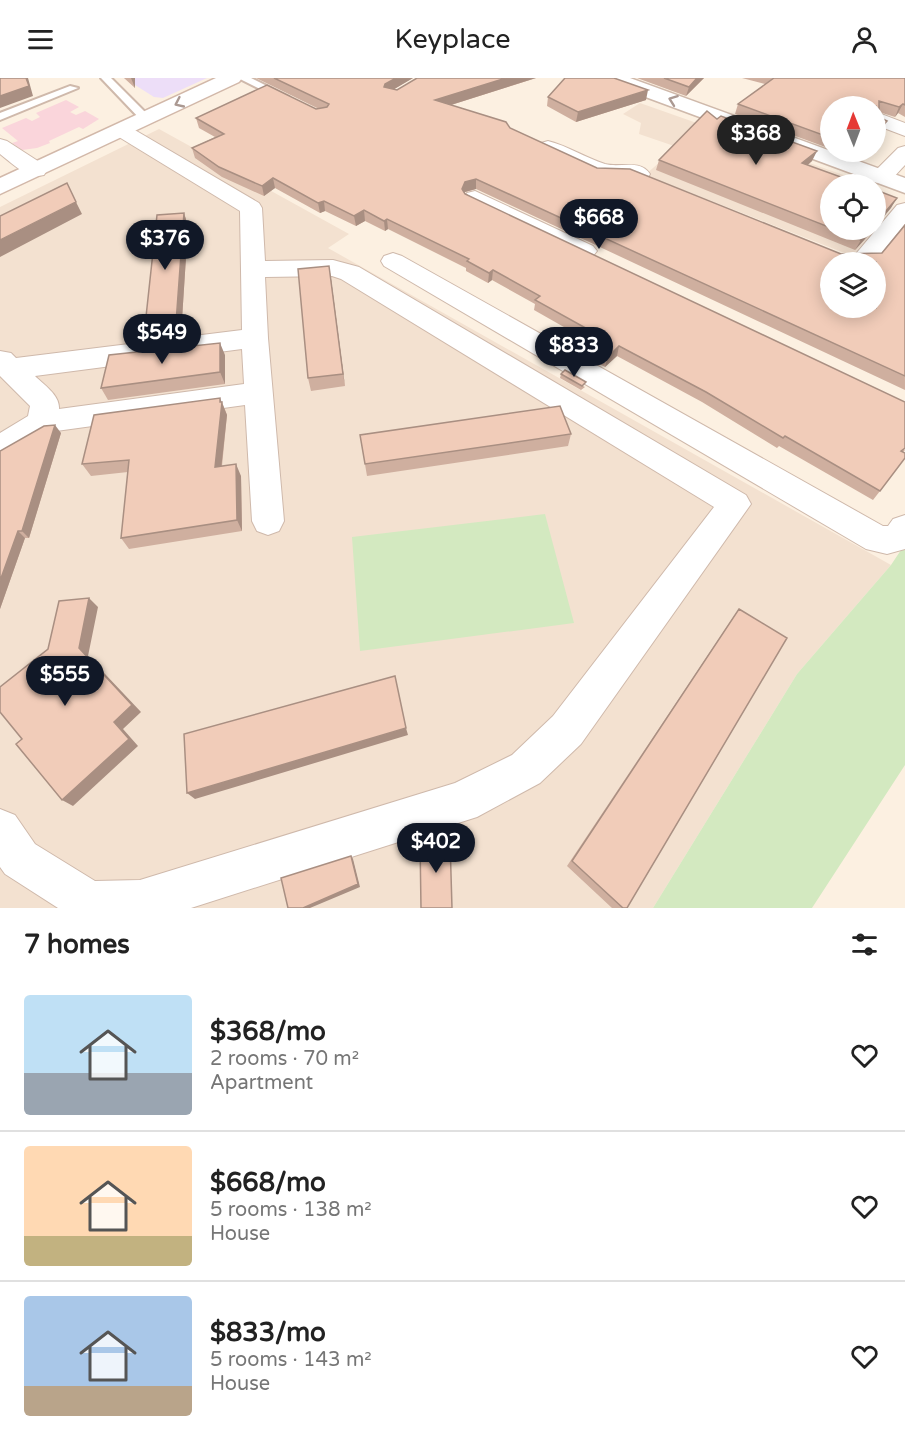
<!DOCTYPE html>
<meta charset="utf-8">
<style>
:root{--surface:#fff;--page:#f2f2f2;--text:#222;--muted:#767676;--line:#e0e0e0;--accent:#111827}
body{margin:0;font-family:"Varela Round",sans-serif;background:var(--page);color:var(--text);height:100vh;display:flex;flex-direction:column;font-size:22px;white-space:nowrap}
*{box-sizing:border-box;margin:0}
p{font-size:20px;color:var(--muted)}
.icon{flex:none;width:33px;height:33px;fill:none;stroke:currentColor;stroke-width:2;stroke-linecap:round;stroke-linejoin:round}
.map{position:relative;height:830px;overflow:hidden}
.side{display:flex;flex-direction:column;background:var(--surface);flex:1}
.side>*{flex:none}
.needle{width:39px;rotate:359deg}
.fabs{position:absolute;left:820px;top:18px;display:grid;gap:12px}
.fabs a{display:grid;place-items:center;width:66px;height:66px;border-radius:50%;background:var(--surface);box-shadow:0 3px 15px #0003;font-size:30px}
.price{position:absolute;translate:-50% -51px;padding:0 14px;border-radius:21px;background:var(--accent);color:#fff;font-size:20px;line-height:39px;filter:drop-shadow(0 2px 3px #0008)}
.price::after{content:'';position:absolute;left:50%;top:36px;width:18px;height:14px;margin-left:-9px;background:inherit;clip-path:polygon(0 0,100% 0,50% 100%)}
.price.current{background:#222;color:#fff}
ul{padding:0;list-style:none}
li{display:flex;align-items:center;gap:18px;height:150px;padding:0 24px}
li+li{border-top:2px solid var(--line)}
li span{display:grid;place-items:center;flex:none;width:168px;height:120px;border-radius:6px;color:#555}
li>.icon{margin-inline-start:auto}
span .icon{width:72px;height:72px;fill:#fffc;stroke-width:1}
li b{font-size:26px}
h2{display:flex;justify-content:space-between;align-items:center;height:72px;padding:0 24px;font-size:26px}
header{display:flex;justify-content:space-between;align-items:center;height:78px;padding:0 24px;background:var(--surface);font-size:27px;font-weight:600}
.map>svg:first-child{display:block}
</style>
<header><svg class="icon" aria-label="menu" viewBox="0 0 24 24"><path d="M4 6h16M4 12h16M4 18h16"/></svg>Keyplace<svg class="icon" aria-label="person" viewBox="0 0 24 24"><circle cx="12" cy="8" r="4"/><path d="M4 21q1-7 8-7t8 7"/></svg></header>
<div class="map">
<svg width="905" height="830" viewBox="0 0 905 830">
<rect width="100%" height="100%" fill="#fcf0e1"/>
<!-- residential -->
<path fill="#f3e1d0" d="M640 25 869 106H831V152H874L852 178 645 97 677 69 639 56 641 45 623 36Z
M159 51 349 156 328 170 891 487 797 596 653 830H0V129Z"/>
<!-- education -->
<path fill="#eddef8" d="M124 0H207L163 20 154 19Z"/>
<!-- medical -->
<path fill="#fad5db" d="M66 22 79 29 70 34 76 37 85 33 99 41 83 51 79 49 49 63 50 65 37 70 22 72 12 65 18 63 2 50 26 40 32 43 40 39 36 35Z"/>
<!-- green -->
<path fill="#d3e9c0" d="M545 436 574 545 360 573 352 459Z
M905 466V687L812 830H653L797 596 891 487Z"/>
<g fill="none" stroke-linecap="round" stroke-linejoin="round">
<!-- service casing -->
<g stroke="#cfb9ab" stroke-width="4">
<path id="service" d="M101 0H111L150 39V43H142Z
M238 0H251L289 19 280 21Z
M70 8 78 10 0 42V35Z"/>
</g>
<!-- minor casing -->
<g stroke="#cfb9ab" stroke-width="2">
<path id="minor" d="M876 34 905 45V58L876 47Z
M121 46 128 48 259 125 262 130 265 183 333 182 359 189 746 417 751 426 581 666 540 705 477 739 191 830H58L5 796 0 789V731L15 737 35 766 95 803 140 802 455 705 512 677 553 638 714 429 341 201 332 198 265 199 268 260 284 443 279 453 268 457 257 453 252 443 245 327 49 354 11 378 0 382V355L28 338 30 328 0 298V273L11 275 16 280 242 252 240 133 114 56 111 52 114 48ZM242 271 244 306 59 331C60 317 44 307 35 298Z
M0 61 7 63 44 87 47 92 44 97C27 101 13 86 0 76Z
M548 63C568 68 586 80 605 86 620 90 640 81 650 96L647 101 639 102 596 98 541 73 538 69 541 65Z
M905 68V87C895 97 890 107 874 104L871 99 874 94 898 70Z
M475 113 593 168 597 173 593 178 585 180 577 178 467 125 464 120 467 115Z
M905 125V146L874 184H849L897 127Z
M393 175 402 178 883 448H888L893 441 905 437V471L887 476 866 471 384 188 381 183 384 178Z"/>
</g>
<!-- tertiary casing -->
<g stroke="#cfb9ab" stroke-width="3">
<path id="tertiary" d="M602 0H630L905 100V115L605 4Z"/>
</g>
<!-- secondary casing -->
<g stroke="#d2b8a9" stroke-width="3">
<path id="secondary" d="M216 0H242L239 4 0 116V100Z"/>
</g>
<!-- service -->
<use href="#service" fill="#fff" fill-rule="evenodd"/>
<!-- minor -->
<use href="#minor" fill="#fff" fill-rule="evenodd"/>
<!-- tertiary -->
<use href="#tertiary" fill="#fff" fill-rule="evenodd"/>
<!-- secondary -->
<use href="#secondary" fill="#fff" fill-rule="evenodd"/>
</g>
<!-- wall -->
<path fill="#cfaf9f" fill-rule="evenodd" d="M124 0H135V10Z
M256 0H413L394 11 397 12 536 0 451 27 510 50 597 90 841 176 882 175 905 147V312L476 111 465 114V115L905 372 903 374 880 413 873 422 779 368 777 370 702 324 617 278 605 289 586 279 588 269 592 265 534 232 535 226 492 202 488 205 466 193V190L388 151 385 153 365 143 356 148 325 133 320 135 275 110 264 118 222 99 195 80 192 70 215 59 199 50 196 40 319 31ZM831 184 876 230 826 218 821 212Z
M637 0H704L686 18Z
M742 0H905V39L898 35 895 39 879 34V39L887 43 882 52 831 28V67L828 70 735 36 738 26 765 6Z
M548 19 646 22 576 44 547 28Z
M717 41 812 83 807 87 831 106V152H873L855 172 656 92 659 82Z
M184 135 188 148 181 257 151 261 145 248Z
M331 201 345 308 311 313 308 300Z
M225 277V306L108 322 101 310Z
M561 296 585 309 581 312 560 300Z
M222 324 227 337 222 388 241 398 242 453 129 471 121 460 128 394 91 398 82 386Z
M61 355 29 460H25L0 531V373Z
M571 356 568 368 367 398 360 357Z
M739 531 627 830H612L567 788 730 544Z"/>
<!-- shaded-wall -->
<path fill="#a98f82" d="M26 0H28L33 18 0 30V18Z
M131 0H135V10Z
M396 0H413L386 16 384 9 385 6Z
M506 0H536L435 32V22Z
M697 0H704L686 18 689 9Z
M648 12 646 22 576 44 578 34Z
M903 26 898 35 895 39 899 29Z
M887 43 882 52 876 59V54Z
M817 73 812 83 798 96 802 85Z
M273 100 275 110 264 118 262 108Z
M476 101V111L465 114 462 121V111L465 104Z
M897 120 891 130 876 148V145Z
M324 123 325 133 320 135 318 125Z
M76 124 82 136 0 179V162Z
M364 132 365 143 356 148 354 138Z
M184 135 188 148 181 257 176 245Z
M387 141 388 151 385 153 384 143Z
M870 152H873L855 172 861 162Z
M329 188 331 201 345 308 343 296Z
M493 192 492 202 488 205 489 195Z
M831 200V209L822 211 815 221 827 201Z
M220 265 225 277V306L220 294Z
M619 268 617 278 605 289 608 279Z
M220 320 227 337 220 401 215 389Z
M55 347 61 355 29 460 22 453Z
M236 386 241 398 242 453 237 442Z
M18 453 25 460 0 531V503Z
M89 520 98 529 88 578 141 634 123 651 138 668 73 728 62 722 114 644 79 570Z
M406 650 408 657 195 721 187 715Z
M351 778 353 781 360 809 310 830H303Z"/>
<!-- building -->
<path fill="#f1ccb9" stroke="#a98f82" stroke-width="1.5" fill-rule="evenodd" d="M0 0H26L29 8 0 18Z
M274 0H396L385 6 384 9 397 12 417 0H506L435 22 506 44 510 50 597 90 630 91 841 176 882 175 905 147V298L476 101 465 104 462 111 465 116 905 324V370L901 373 905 375V380L880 413 785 358 783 360 706 314 619 268 608 279 588 269 600 258 535 222 540 218 493 192 489 195 467 183 469 181 387 141 384 143 364 132 354 138 324 123 318 125 273 100 262 108 219 89 192 70 224 56 196 40 267 7 316 31 327 29 329 26ZM831 184H876V230H831V219L826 218 821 211 827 201 831 200Z
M565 0H614L648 12 578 34 548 19Z
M664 0H697L689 9Z
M774 0H905V27L903 26 899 29 879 23V39L887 43 876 54V28H831V60L738 26Z
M707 33 717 41 721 38 817 73 802 85 860 106H831V150L659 82Z
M67 105 76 124 0 162V138Z
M876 112 897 120 876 145Z
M184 135 176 245 145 248 157 137Z
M834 152H870L861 162Z
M329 188 343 296 308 300 298 191Z
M220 265V294L101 310 109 277Z
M565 292 586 304 582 308 561 296Z
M220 320V324H222L215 389 236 386 237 442 121 460 129 382 82 386 94 337Z
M560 328 571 356 365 386 360 357Z
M55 347 22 453H18L0 503V373L44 348Z
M89 520 79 570 132 627 114 644 129 661 62 722 16 666 22 661 0 634V609L48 571 59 523Z
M739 531 787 560 627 830H623L572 783Z
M395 598 406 650 187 715 184 656Z
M450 762 452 830H421L420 763Z
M351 778 358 806 303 830H288L281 800Z"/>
<!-- one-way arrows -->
<defs><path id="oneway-chevron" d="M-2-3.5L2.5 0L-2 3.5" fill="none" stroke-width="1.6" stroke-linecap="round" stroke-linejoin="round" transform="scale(1.5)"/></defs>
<g stroke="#ab9992">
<use href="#oneway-chevron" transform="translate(673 22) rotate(-160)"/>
<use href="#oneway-chevron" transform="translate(179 25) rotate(155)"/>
</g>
</svg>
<div class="fabs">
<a><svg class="needle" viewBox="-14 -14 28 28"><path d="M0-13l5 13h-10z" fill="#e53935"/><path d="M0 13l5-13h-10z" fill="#767676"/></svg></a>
<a><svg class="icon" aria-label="locate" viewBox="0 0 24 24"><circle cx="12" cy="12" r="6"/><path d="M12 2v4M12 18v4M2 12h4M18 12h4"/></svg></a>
<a><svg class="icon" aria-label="layers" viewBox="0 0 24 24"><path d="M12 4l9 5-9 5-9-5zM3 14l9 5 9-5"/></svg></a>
</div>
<b class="price current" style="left:756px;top:88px">$368</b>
<b class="price" style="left:599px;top:172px">$668</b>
<b class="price" style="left:165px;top:193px">$376</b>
<b class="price" style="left:162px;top:287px">$549</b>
<b class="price" style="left:574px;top:300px">$833</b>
<b class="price" style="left:65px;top:629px">$555</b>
<b class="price" style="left:436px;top:796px">$402</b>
</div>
<section class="side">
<h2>7 homes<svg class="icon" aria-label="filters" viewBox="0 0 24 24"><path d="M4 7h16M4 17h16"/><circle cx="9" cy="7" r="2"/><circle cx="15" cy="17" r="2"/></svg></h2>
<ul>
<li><span style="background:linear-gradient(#bfe0f5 65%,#9aa5b1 0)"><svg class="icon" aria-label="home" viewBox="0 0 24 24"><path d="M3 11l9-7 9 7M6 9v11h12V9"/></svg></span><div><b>$368/mo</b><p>2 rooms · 70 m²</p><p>Apartment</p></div><svg class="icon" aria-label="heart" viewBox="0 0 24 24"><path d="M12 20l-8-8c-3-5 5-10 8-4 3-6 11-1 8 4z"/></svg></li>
<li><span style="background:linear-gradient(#ffd9b3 75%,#c2b280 0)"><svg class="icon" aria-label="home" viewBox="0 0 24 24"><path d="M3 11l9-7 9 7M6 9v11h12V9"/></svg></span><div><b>$668/mo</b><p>5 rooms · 138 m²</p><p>House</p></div><svg class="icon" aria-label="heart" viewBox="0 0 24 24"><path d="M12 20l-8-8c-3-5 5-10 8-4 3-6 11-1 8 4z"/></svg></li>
<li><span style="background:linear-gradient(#a9c7e8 75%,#b9a48a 0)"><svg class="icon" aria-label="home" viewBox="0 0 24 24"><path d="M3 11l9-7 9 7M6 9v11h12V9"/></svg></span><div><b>$833/mo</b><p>5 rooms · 143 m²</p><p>House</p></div><svg class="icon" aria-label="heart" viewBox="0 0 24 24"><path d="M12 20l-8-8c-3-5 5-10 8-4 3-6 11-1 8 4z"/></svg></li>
</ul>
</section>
